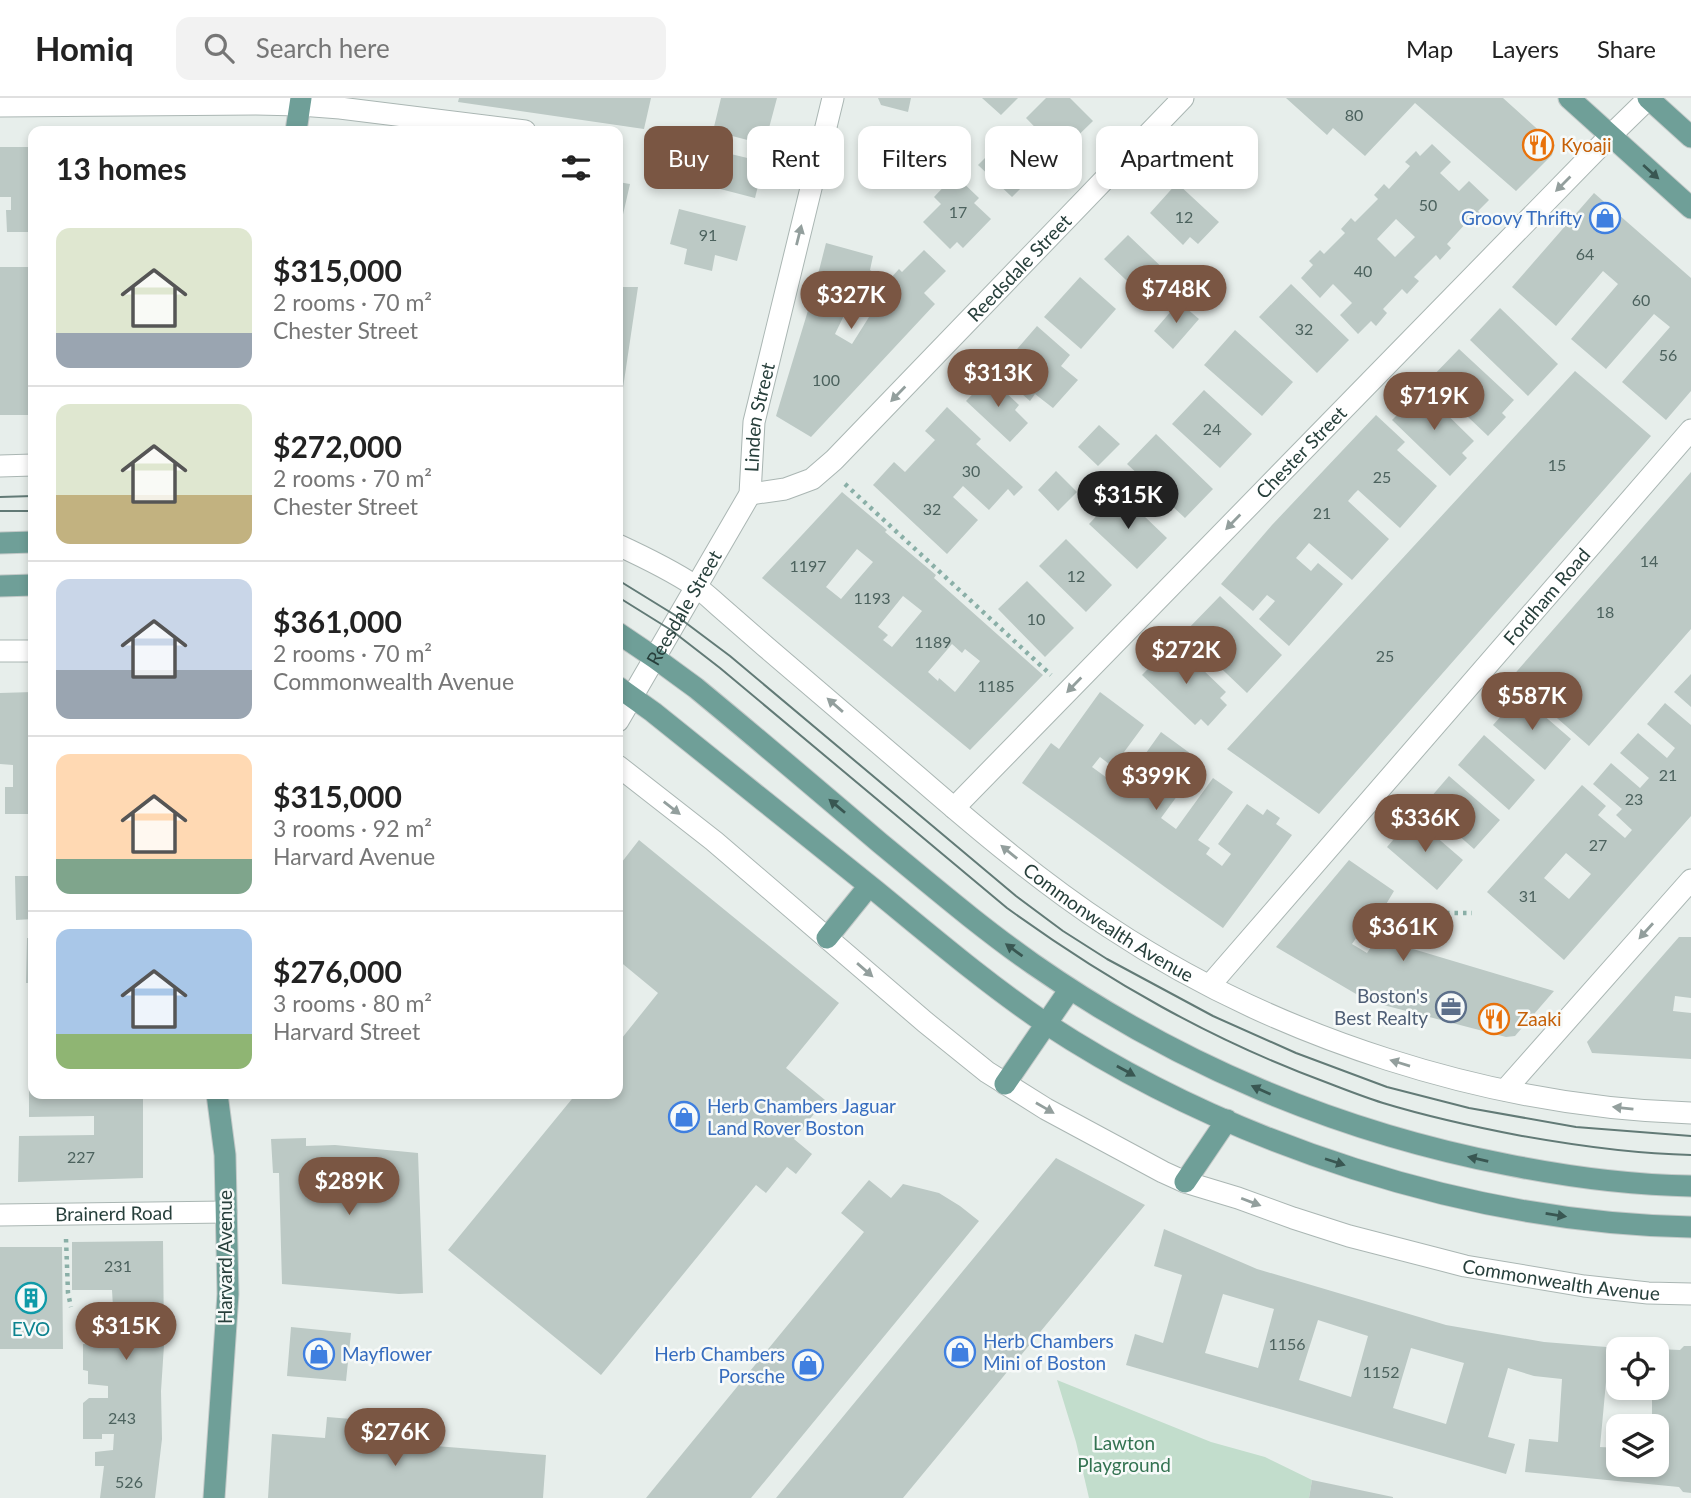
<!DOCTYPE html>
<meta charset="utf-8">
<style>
:root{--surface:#fff;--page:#f2f2f2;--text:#222;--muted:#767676;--line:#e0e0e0;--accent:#7a5643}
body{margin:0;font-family:Lato,sans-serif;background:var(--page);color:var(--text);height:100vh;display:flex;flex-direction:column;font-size:26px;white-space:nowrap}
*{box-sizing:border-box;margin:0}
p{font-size:23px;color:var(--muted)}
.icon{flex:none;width:38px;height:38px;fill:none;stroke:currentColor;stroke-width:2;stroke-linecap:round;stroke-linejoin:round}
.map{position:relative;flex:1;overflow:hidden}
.side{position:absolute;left:28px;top:28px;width:595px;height:973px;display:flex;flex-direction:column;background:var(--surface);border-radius:14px;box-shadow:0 4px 10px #0003}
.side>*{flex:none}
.banner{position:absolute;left:644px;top:28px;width:665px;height:63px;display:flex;gap:14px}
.controls{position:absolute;left:1606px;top:1239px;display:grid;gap:14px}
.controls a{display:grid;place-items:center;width:63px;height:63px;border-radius:14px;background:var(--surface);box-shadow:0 4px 10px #0003;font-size:35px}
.price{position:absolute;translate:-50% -60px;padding:0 16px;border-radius:24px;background:var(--accent);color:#fff;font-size:23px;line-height:46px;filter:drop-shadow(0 2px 4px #0008)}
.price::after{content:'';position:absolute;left:50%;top:42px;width:21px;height:16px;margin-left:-10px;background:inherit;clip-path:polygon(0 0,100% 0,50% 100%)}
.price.active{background:#222;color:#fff}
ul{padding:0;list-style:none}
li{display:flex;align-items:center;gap:21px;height:175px;padding:0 28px}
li+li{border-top:2px solid var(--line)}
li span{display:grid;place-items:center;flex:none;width:196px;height:140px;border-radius:14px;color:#555}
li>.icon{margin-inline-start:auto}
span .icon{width:84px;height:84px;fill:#fffc;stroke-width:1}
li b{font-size:30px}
h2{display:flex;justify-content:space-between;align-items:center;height:84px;padding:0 28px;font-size:30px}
.tag{padding:0 24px;border-radius:14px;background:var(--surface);box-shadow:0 4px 10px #0003;font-size:24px;line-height:63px}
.tag.active{background:var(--accent);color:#fff}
header{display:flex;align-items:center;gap:42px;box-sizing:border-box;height:98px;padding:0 35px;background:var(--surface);border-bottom:2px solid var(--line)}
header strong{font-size:33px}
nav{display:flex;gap:38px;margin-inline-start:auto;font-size:24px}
.search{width:490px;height:63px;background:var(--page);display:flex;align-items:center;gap:18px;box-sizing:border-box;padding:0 24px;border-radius:14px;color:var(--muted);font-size:26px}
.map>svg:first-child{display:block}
</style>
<header>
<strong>Homiq</strong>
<div class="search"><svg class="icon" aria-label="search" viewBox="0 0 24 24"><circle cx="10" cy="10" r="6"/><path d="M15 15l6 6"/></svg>Search here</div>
<nav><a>Map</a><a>Layers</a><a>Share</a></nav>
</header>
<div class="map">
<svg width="1691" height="1400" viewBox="0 0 1691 1400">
<rect width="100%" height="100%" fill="#e7eeeb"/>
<!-- green -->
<path fill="#c2ddcc" d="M1057 1282 1211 1344 1265 1359 1312 1382 1309 1400H1089L1076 1344Z"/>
<!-- building -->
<path fill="#bcc9c5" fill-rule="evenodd" d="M459 0H651L644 31 458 4Z
M721 0H777L769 30 763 28 759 45 713 33Z
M878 0H911L908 14 881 7Z
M982 0H1018L1001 17Z
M1046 0H1070L1093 23 1060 55 1026 20Z
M1286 0H1503L1555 47 1552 57 1516 93 1415 5 1365 58 1333 30 1327 37Z
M875 28 932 42 920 90 864 76Z
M1008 37 1047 74 1033 88 1028 83 1012 99 978 67Z
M1432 46 1451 64 1440 75 1459 93 1469 83 1489 102 1478 113 1483 118 1472 129 1467 124 1447 146 1451 150 1440 162 1436 157 1414 179 1419 183 1407 196 1402 191 1383 211 1387 215 1376 228 1371 223 1358 236 1340 217 1352 205 1333 186 1320 200 1301 180 1313 167 1309 163 1320 152 1324 156 1345 135 1341 131 1351 120 1355 124 1378 101 1374 97 1384 86 1389 91 1410 68 1405 64 1416 53 1420 58ZM1396 121 1415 139 1395 159 1377 141Z
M0 49H33V134H7L6 112H11V99H0Z
M710 51 764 64 755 100 701 86Z
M955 77 979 100 974 105 991 121 963 150 957 144 950 151 923 124 941 106 934 99Z
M618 84 630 86 619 134H618Z
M1177 85 1219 124 1198 146 1190 139 1183 147 1150 115Z
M1594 95 1691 180V293L1666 322 1622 284 1670 229 1654 216 1606 271 1571 241 1618 186 1603 173 1556 228 1512 189Z
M679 111 746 128 737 163 715 157 712 173 684 166 687 151 670 146Z
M1128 137 1170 177 1147 202 1104 161Z
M826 145 873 158 870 172 888 183 899 171 902 174 924 152 946 173 924 195 935 206 811 339 776 318 813 196ZM849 207 869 219 852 246 835 236Z
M0 169H33V317H0Z
M1080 179 1116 211 1081 251 1044 219Z
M1291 186 1349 242 1317 275 1259 219Z
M618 189H638L619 317H618Z
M1179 204 1199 221 1173 251 1154 233Z
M1500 210 1558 266 1528 298 1470 242Z
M1037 228 1070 257 1061 268 1078 282 1053 310 1035 296 1030 303 997 274Z
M1235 232 1293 284 1262 318 1204 267Z
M1459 251 1514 302 1502 315 1506 319 1488 338 1429 282Z
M1575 273 1651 338 1319 716 1227 651Z
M989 279 1019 307 1015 312 1028 325 1010 344 966 303Z
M1204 292 1252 336 1220 370 1172 326Z
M1422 292 1474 343 1462 355 1467 360 1450 378 1392 322Z
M947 309 981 341 976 346 1023 389 1014 398 1008 391 989 412 963 388 953 399 978 422 947 456 873 387 894 364 905 374 935 342 925 333Z
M1376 317 1405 344 1397 352 1437 388 1400 430 1358 392 1354 396 1348 403 1389 441 1352 482 1309 445 1296 460 1311 473 1318 465 1343 486 1289 548 1259 521 1275 503 1267 497 1253 513 1221 486 1272 427Z
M1099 327 1120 346 1098 368 1078 349Z
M1156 336 1213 391 1185 420 1127 366Z
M1056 373 1077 394 1058 413 1038 392Z
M1691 374V531L1589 648 1511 580Z
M842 394 887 432 885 434 936 477 934 480 1043 577 970 652 762 480ZM857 451 873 464 841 501 826 489ZM903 498 922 513 892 549 883 542 888 537 878 529ZM952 546 962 555 965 551 980 563 955 594 939 580 938 583 928 574Z
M1119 394 1167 440 1137 471 1089 426Z
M1066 441 1112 487 1086 514 1039 468Z
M1027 483 1074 530 1045 559 998 511Z
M1220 498 1282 557 1247 595 1184 535Z
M1174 544 1226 594 1220 600 1227 607 1208 628 1201 621 1195 627 1142 577Z
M1691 576V609L1674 594Z
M33 594V716H5V689H13V667L0 666V595Z
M1100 594 1144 627 1113 669 1100 659 1092 669 1121 690 1161 634 1202 664 1161 720 1176 731 1213 680 1233 694 1198 742 1210 750 1206 756 1222 768 1231 756 1218 746 1247 706 1263 717 1267 711 1280 720 1276 726 1292 737 1223 830 1165 789 1022 685 1051 645 1059 651Z
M1520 597 1571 641 1545 672 1493 627Z
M1665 605 1691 627V718L1564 862 1487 794 1582 687 1606 708 1598 717 1625 740 1632 732 1616 717 1622 711 1593 686 1611 665 1640 690 1649 680 1620 655 1638 635 1667 660 1675 650 1647 626ZM1566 755 1591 776 1569 801 1544 780Z
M1484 637 1535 682 1509 712 1458 667Z
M1449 678 1500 722 1474 751 1424 707Z
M1413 719 1463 762 1437 792 1387 749Z
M639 742 839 905 786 970 825 1002 794 1041 812 1056 796 1076 787 1069 766 1095 756 1087 601 1277 448 1152 576 996H618V945L658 895 618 862V769Z
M1349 762 1394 793 1376 823 1370 820 1352 846 1367 855 1391 819 1404 827 1400 834 1419 844 1413 851 1554 893 1515 938 1506 939 1368 903 1276 849Z
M15 778H33V821L16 822Z
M1679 839H1691V900L1675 898 1673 913 1691 915V961L1592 955 1587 944Z
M27 840H33V885H26Z
M28 906H33V953H28Z
M29 975H33V996H143V1080L18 1084 19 1038 94 1037V1018L29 1019Z
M416 996H453V1000L416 998Z
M306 1040V1048L335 1047 418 1055 423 1195 399 1196 282 1186 279 1075H273L271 1041Z
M1056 1060 1145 1107 903 1400H776Z
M869 1082 891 1100 903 1086 939 1095 960 1108 979 1123 751 1400H646L864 1134 841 1115Z
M1164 1131 1257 1171 1446 1227 1544 1244 1619 1250V1284H1606L1600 1349 1619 1350V1367H1657V1328H1652V1290H1657V1251L1680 1252 1684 1248H1691V1395L1683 1394 1679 1389 1525 1374 1529 1341 1558 1344 1562 1281 1534 1278 1508 1270 1488 1339 1515 1346 1506 1376 1126 1267 1135 1236 1163 1245 1182 1177 1154 1168ZM1223 1196 1274 1211 1258 1270 1205 1255ZM1318 1222 1368 1238 1351 1299 1299 1282ZM1411 1250 1464 1265 1446 1326 1393 1310Z
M163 1143 164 1247 161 1293 162 1341 155 1400H100L104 1368H95V1354L113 1352 114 1336H102V1341H83V1305L89 1300H108V1288L88 1286V1273L83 1272V1246L115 1247 116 1239 99 1240V1225L114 1226 112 1192H72V1144Z
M0 1149H62L63 1251H0Z
M291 1229 351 1235 346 1283 287 1278Z
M327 1319 376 1323 374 1343 546 1357 543 1400H268L272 1336 325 1340Z
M1312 1382 1393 1399V1400H1309Z"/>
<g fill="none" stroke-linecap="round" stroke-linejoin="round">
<!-- minor casing -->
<g stroke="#aab6b3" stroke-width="23">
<g id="minor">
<path d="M0 8 256 6 300 7 340 10 525 33"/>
<path d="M0 368 33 367"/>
<path id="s1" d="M750 396 785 391 812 381 834 362 1183 0"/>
<path id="s2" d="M618 447C644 459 671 472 695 488 704 494 711 501 719 508 735 522 750 535 766 549 817 592 867 636 918 679 979 732 1042 785 1109 829 1276 940 1491 1009 1691 1015"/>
<path d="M0 553H33"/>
<path id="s3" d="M618 623 750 396 754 324 833 0"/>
<path id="s4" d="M618 668 714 743 925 924 987 974 1046 1011 1163 1074 1185 1084 1238 1100 1293 1120 1349 1138 1465 1168 1584 1188 1648 1195 1691 1196"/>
<path id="s5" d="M954 710 1611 37 1649 0"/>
<path id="s6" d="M1210 887 1691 332"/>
<path d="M1505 992 1691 782"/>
<path id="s7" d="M0 1117 226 1114"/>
</g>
</g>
<!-- major casing -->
<g stroke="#c3c9c8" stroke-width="23">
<path id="major" d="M1569 0 1691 110
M1648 0 1691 39
M296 33 301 0
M0 445 33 444
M0 488 33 487
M618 535 655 560 696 590C758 641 819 693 880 745 930 786 980 829 1033 866 1176 966 1338 1034 1509 1067 1569 1079 1630 1087 1691 1088
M618 589 653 614C727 674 802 733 876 793 931 838 986 885 1045 925 1229 1046 1471 1125 1691 1129
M827 840 869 788
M1005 986 1070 891
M1185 1084 1227 1022
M214 1400 228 1196 225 1057 217 996"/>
</g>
<!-- path -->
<path stroke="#8aafa7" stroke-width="4.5" stroke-dasharray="3.5 5" stroke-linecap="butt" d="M845 386 1051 577
M1429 815H1472
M66 1141 68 1195 71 1209"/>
<!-- minor -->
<use href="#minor" stroke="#fff" stroke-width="21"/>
<!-- major -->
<use href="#major" stroke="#6f9f98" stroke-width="21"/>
<!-- tram -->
<path stroke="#627a76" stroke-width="2" d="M0 399 33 398
M0 413H33
M618 482 678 519 730 558 1016 798 1063 833 1107 861 1213 918 1296 955 1387 989 1469 1010 1576 1029 1691 1038
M618 499 671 532 720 570 1007 810C1108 883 1211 942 1328 985 1346 992 1364 999 1383 1005 1429 1019 1475 1029 1522 1038 1578 1048 1635 1056 1691 1057"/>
</g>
<!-- one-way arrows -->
<defs><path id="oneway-solid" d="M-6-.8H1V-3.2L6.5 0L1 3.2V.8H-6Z" transform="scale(1.75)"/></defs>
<g fill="#395752">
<use href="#oneway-solid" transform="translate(1651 74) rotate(42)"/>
<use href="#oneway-solid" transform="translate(837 708) rotate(-140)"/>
<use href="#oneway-solid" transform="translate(1014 852) rotate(-144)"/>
<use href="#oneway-solid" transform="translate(1126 973) rotate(29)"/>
<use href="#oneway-solid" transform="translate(1261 992) rotate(-156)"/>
<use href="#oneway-solid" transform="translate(1478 1061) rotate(-167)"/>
<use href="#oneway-solid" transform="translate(1335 1064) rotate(18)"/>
<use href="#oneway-solid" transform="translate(1556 1117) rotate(9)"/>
</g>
<g fill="#939f9d">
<use href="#oneway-solid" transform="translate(1563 86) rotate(135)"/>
<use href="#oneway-solid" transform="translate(799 137) rotate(-76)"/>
<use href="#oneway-solid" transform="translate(898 296) rotate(134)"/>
<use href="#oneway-solid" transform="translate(1233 424) rotate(134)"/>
<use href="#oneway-solid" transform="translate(1074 587) rotate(134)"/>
<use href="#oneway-solid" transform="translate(835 607) rotate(-139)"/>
<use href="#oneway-solid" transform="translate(672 710) rotate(38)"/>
<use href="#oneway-solid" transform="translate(1009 754) rotate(-141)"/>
<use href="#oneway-solid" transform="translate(1646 833) rotate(132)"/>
<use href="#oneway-solid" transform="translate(865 872) rotate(41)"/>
<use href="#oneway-solid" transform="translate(1400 965) rotate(-163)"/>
<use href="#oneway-solid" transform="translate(1045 1010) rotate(30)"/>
<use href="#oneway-solid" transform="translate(1623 1010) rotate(-174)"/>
<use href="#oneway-solid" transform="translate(1251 1104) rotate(21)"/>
</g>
<!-- icons -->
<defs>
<g id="restaurant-ring" transform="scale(1.575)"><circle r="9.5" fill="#f7faf9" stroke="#e8710a" stroke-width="1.5"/><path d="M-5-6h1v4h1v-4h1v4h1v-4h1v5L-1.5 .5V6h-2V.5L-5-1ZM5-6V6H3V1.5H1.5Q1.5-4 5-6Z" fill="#e8710a"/></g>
<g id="shop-ring" transform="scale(1.575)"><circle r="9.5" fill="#f7faf9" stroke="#3f7fe0" stroke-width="1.5"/><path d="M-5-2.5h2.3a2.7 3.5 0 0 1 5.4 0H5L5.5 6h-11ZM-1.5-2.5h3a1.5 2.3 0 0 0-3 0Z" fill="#3f7fe0"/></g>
<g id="office-ring" transform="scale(1.575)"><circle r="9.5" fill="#f7faf9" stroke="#5c6f8a" stroke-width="1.5"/><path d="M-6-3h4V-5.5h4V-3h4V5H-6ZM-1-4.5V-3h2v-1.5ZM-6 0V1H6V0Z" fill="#5c6f8a"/></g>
<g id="building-ring" transform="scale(1.575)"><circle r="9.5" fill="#f7faf9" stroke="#0f9aa8" stroke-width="1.5"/><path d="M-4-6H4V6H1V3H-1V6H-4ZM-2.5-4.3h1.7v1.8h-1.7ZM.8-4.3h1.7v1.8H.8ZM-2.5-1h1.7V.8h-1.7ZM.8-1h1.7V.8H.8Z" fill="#0f9aa8"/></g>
</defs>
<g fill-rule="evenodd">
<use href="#restaurant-ring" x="1538" y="47"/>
<use href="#shop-ring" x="1605" y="120"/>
<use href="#office-ring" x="1451" y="909"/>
<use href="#restaurant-ring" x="1494" y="921"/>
<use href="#shop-ring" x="684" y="1019"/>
<use href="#building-ring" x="31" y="1200"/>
<use href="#shop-ring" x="960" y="1254"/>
<use href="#shop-ring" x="319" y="1256"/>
<use href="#shop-ring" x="808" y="1267"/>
</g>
<g text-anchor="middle" stroke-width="5" stroke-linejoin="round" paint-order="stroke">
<!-- number labels -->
<g font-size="16" fill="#4c625e">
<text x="1354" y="23">80</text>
<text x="1428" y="113">50</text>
<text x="958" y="120">17</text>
<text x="1184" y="125">12</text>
<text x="708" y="143">91</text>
<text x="1585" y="162">64</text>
<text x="1363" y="179">40</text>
<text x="1641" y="208">60</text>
<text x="1304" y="237">32</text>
<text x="1668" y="263">56</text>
<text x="826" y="288">100</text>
<text x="1212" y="337">24</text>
<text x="1557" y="373">15</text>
<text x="971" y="379">30</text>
<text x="1382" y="385">25</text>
<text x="932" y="417">32</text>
<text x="1322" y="421">21</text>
<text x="1649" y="469">14</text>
<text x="808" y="474">1197</text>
<text x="1076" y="484">12</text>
<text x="872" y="506">1193</text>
<text x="1605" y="520">18</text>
<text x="1036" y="527">10</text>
<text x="933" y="550">1189</text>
<text x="1385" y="564">25</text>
<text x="996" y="594">1185</text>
<text x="1668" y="683">21</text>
<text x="1634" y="707">23</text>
<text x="1598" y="753">27</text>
<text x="1528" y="804">31</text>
<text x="81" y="1065">227</text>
<text x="118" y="1174">231</text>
<text x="1287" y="1252">1156</text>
<text x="1381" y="1280">1152</text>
<text x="122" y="1326">243</text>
<text x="129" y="1390">526</text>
</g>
<!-- food labels -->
<g font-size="19" fill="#c56008" stroke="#f7faf9" text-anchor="start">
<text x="1561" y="54">Kyoaji</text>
<text x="1517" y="928">Zaaki</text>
</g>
<!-- shop labels -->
<g font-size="19" fill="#366cbe" stroke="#f7faf9" text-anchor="start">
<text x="1582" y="127" text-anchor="end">Groovy Thrifty</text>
<text x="707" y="1015">Herb Chambers Jaguar<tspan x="707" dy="22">Land Rover Boston</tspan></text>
<text x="983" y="1250">Herb Chambers<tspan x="983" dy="22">Mini of Boston</tspan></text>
<text x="342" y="1263">Mayflower</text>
<text x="785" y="1263" text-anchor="end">Herb Chambers<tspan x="785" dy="22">Porsche</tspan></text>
</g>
<!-- street labels -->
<g font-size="19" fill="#273f3b" stroke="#f7faf9">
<text dy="7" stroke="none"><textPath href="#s1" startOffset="360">Reedsdale Street</textPath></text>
<text dy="7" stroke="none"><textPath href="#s3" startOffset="340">Linden Street</textPath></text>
<text dy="7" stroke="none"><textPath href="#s5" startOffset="497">Chester Street</textPath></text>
<text dy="7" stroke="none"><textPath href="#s6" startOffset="514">Fordham Road</textPath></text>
<text dy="7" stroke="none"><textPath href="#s3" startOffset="131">Reesdale Street</textPath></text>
<text dy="7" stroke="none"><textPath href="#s2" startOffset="621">Commonwealth Avenue</textPath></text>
<text dy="7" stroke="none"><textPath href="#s7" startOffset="114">Brainerd Road</textPath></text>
<text transform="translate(225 1159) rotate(-90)" y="7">Harvard Avenue</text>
<text dy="7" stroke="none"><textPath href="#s4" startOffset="1096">Commonwealth Avenue</textPath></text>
</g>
<!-- service labels -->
<g font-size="19" fill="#4e5e75" stroke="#f7faf9" text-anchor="end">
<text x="1428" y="905">Boston's<tspan x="1428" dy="22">Best Realty</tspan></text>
</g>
<!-- culture labels -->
<g font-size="19" fill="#0d838f" stroke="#f7faf9">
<text x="31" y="1238">EVO</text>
</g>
<!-- park labels -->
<g font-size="19" fill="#347352" stroke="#f7faf9">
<text x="1124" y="1352">Lawton<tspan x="1124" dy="22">Playground</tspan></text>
</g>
</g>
</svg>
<div class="controls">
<a><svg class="icon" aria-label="locate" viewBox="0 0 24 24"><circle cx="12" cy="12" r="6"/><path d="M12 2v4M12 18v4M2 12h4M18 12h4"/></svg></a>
<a><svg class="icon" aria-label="layers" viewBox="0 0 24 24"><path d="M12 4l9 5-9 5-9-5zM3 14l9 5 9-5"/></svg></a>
</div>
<b class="price" style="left:1176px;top:227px">$748K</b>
<b class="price" style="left:851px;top:233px">$327K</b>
<b class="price" style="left:998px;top:311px">$313K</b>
<b class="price" style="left:1434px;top:334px">$719K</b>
<b class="price active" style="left:1128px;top:433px">$315K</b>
<b class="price" style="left:1186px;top:588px">$272K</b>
<b class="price" style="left:1532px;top:634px">$587K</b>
<b class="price" style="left:1156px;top:714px">$399K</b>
<b class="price" style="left:1425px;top:756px">$336K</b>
<b class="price" style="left:1403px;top:865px">$361K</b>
<b class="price" style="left:349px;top:1119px">$289K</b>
<b class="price" style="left:126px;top:1264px">$315K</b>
<b class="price" style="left:395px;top:1370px">$276K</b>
<div class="banner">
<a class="tag active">Buy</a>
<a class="tag">Rent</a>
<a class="tag">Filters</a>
<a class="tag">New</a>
<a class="tag">Apartment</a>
</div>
<section class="side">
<h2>13 homes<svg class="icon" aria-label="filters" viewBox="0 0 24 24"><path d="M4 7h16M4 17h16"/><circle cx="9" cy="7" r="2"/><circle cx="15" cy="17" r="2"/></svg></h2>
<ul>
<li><span style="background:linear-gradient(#dfe7d0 75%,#9aa5b1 0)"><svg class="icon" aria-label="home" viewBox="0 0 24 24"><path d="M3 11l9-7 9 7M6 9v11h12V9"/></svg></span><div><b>$315,000</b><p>2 rooms · 70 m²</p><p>Chester Street</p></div></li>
<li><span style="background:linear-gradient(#dfe7d0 65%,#c2b280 0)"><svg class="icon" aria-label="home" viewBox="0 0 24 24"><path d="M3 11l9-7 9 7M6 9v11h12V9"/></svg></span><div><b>$272,000</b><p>2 rooms · 70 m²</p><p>Chester Street</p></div></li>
<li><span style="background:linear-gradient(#c9d6e8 65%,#9aa5b1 0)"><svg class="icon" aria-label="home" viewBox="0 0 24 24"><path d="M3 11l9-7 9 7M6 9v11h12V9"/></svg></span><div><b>$361,000</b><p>2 rooms · 70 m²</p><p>Commonwealth Avenue</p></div></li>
<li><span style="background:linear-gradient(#ffd9b3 75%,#7fa58c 0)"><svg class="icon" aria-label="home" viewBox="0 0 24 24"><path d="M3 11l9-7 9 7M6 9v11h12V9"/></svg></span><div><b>$315,000</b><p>3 rooms · 92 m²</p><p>Harvard Avenue</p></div></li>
<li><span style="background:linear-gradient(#a9c7e8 75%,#8fb573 0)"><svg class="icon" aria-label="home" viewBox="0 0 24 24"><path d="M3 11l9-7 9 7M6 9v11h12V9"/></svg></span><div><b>$276,000</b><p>3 rooms · 80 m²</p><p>Harvard Street</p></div></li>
</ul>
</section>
</div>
